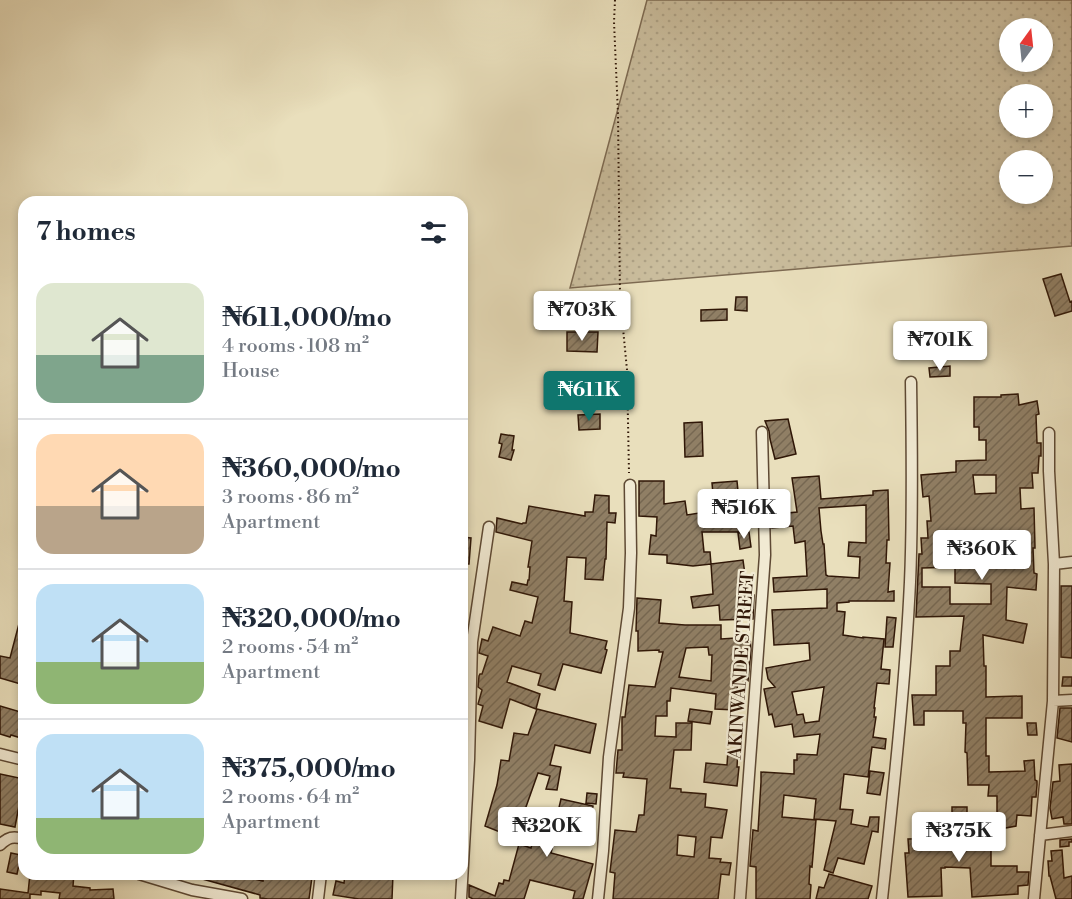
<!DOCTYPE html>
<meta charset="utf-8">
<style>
:root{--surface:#fff;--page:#f2f2f3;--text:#1f2937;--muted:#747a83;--line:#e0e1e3;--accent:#0f766e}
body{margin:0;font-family:"Libre Bodoni",serif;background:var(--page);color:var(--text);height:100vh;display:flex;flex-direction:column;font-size:22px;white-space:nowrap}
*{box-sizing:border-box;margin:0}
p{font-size:20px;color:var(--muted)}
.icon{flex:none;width:33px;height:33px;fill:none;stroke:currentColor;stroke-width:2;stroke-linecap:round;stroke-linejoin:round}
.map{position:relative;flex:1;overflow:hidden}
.drawer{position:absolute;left:18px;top:196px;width:450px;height:684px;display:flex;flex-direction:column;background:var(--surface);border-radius:18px;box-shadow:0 3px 9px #0003}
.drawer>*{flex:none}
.needle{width:39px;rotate:15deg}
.controls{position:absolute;left:999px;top:18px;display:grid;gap:12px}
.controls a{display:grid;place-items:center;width:54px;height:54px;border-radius:50%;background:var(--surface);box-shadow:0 3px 9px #0003;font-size:30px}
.price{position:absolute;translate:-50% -51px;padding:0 14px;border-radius:6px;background:#fff;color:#222;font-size:20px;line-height:39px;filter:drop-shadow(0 2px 3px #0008)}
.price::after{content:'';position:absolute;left:50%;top:36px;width:18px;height:14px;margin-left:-9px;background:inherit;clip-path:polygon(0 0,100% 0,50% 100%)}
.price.selected{background:var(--accent);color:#fff}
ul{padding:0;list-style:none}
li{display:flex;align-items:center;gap:18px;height:150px;padding:0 18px}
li+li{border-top:2px solid var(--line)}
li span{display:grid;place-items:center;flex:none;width:168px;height:120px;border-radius:18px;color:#555}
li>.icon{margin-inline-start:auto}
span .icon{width:72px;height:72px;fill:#fffc;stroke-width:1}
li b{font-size:26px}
h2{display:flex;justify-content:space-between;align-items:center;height:72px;padding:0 18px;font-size:26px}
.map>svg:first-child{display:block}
</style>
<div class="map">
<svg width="1072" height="899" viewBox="0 0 1072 899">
<defs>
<pattern id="grass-dots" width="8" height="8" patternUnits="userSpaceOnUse" patternTransform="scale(1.5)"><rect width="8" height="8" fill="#cabd9d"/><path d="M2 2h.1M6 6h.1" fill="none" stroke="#aea286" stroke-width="1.8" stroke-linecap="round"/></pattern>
<pattern id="building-hatch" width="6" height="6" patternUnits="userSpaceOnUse" patternTransform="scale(1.5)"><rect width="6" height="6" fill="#907f65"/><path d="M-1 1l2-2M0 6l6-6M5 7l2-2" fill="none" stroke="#766751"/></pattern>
</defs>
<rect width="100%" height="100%" fill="#e9dfbc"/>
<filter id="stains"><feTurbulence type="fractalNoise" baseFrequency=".00333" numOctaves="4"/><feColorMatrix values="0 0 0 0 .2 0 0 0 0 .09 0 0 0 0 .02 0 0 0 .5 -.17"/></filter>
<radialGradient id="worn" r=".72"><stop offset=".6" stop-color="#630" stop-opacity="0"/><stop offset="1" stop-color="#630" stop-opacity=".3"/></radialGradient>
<!-- grass -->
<path fill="url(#grass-dots)" stroke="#7d6a52" stroke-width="1.5" fill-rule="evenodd" d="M647 0H1072V246L570 288ZM1010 28H1042V62H1010ZM1010 94H1042V128H1010ZM1010 160H1042V194H1010Z"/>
<!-- building -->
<path fill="url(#building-hatch)" stroke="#301707" stroke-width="1.5" fill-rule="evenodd" d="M1061 274 1070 302 1072 301V311L1055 316 1043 279Z
M736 297H747V311L735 310Z
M727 309V320L701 321V310Z
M567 332H598L597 352 567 351Z
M950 366V376L930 377 929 368Z
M1018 394 1019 405 1037 401 1039 414 1036 415 1037 443H1041V456H1039L1038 473H1032L1033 488H1020L1021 509 1034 508 1035 548H1033L1034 573 1037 574 1036 590 1007 587 1006 620 1027 624 1023 643 983 635 984 666H986V697L1022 696V718H986V756H989V772L1025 771 1024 761 1034 760 1035 780 1037 781V785L1036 797H1032L1031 816 1017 815 1016 826 1000 829 1001 816H997V796H988L989 785H968L967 753 965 752 966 723H963V711H924V725H914L912 695H936V666H950V651H960L964 616 916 617 919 554H922L921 538H928L927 521H931L929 496 923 497 921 475 956 472V461L986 460V440H979V427H974V397H1001V395ZM973 475H996V493L975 494ZM968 533 967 553 941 554 940 536ZM955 567V583L991 584V604H950V587H922V568Z
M600 414V429L579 430 578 415Z
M788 419 796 454 775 459 770 439 769 431 765 421Z
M702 422 703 456 685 457 684 423Z
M501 434 514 436 512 450H514L511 460 499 457 502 444 499 443Z
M819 476 821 499 873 495V491L888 490 889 540H887L886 563H890L888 592 894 591V601H849V602L837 603V611L845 612 843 635 863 638V637L884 639 881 669 890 670 889 684 877 683 874 708H875L874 717H876L873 737 886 739 885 749 872 747 868 777 844 774 840 809 853 810 851 824 868 827 870 817H879L878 832 872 831 864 864 838 858 833 873 824 870 836 821 814 819 816 799 784 795 782 817 816 820 812 867 810 866 809 884 811 885 810 899H756V867L750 866 753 830 758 831 761 782V772L794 774V760H797V754L817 755 820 734 794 737 792 724 775 727 772 714 769 715 764 689 775 687 768 679 766 668 810 660 809 643 774 645 772 610 827 608V589L774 592 773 578 807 576 805 541 795 543 793 526 772 528 771 497 772 491H776L777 514 797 512 792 478ZM866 505V543L849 542 848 556 860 557 859 578 828 576 826 575 824 544H823L821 531 819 508ZM824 687 819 721 805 723 803 714 797 715 792 692Z
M639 481H664V504L685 501 687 515 699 513 701 519 740 518V532H702L704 552H710L711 564 743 560 746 582 750 581 751 595H754L753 619 720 620 719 605 693 608 691 597 713 594 711 564 693 566 667 563V555L649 554 651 535 656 536 657 517 639 516Z
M737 481 738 491 713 494 712 483Z
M595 495 609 496V513H616L615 523 607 522 606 559H605L603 580 585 579 586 558 567 557 564 601 572 602 570 633 607 641 605 649 607 650 601 673 563 664 555 690 538 685 541 674 512 666 507 682 540 694 536 709 510 699 502 728 479 721 483 706 478 704 482 690 478 687 479 676 480 674H482L488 656 479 653 482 639 488 641 493 627 520 636 525 621 532 623 538 597 510 590 512 582 527 585 528 580H529L530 567H528L532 541 496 532 497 518 522 524 523 523H526L529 506 585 516V512H593Z
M749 532 751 547 740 549 738 533Z
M462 537 471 538 469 564H462Z
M1061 586H1072V658L1061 657Z
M637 598 661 600 659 623 685 625H721V639L750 637 751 650 748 681 738 680 735 710 715 709 716 694 671 688 670 701H667V716H656L655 736 676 737V723H692L691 750H674L670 788 681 789V792L706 794 705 807 727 810 722 838 711 837 709 858 721 859 720 862 731 863 729 875 721 874 718 899H613L615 873 610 872 615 830 636 832 639 815H644L647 779 623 777 624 773H616L618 750H622V717H625L629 685 655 687 663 652H659V650L638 651V631H636ZM708 647 709 655H712L711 681 679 677 686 648ZM678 835 696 837 694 857 677 855Z
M21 616 24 617V685L0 678V656L10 658Z
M887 617 896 618 893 647H885Z
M1063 677H1072V686H1062Z
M0 706 24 713V739L11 735 10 737 0 734Z
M1060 708H1072V742L1057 738Z
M537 709 596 724 590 753 555 745 550 765 561 767 557 790 546 789 550 776 538 773 515 838 485 826 497 785 501 760 509 761 514 733 528 735Z
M690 709 712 712 710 724 688 721Z
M1027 723H1036L1037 735H1028Z
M728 750 738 751 737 767H739L737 786 704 782 706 763 727 765Z
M1072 764V824H1064L1063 817 1052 819 1050 808 1053 782 1060 781 1059 765Z
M870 771 884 773 880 795 867 793Z
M0 774 24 779 15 827 0 824Z
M587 793 597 794 596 804 586 803Z
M561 799 593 806 588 831 558 824 551 853 593 864 583 899H573L575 891 530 880 524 899H473L469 897V885L495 896 499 883 503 884 504 880 509 881 519 844 531 848 541 809 558 812Z
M952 807H967V837L991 836V866H1017V872H1029L1028 885 1018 886V894L972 897 970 868 945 867V868H941L942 896 908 897 905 853H909L908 839 952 838Z
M1072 839V842H1069V846L1060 847V840Z
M1062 850 1064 878 1072 876V899H1056L1050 876H1049L1048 861H1052L1051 851Z
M11 853 21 855 17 874 7 872Z
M30 874H74L73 886 90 888V890L113 889 114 899H59L60 893 41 891V895L30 894V899H0V889L28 893Z
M196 874H242L241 876 263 881 264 874H308L307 876 312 877 309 899H268L260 898V895L195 877Z
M345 874H393L392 899H359L333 895 336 881 344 883Z
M829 874 872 886 868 899H816L819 887 824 888Z"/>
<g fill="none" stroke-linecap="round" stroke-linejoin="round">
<!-- street casing -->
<g stroke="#5e4934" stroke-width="13">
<path id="street" d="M1049 433V471L1054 564
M1053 701 1072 700
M0 754 24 760
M1040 835 1072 831
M0 845C8 837 13 836 24 839
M139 874 192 890 242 899
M318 899 321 874
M461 899 469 760 472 642 489 527
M598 899 603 851 609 757 629 608 631 553 630 485
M740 899 765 555 762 432
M882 899C893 794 905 688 910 582 913 515 912 448 911 382
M1034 899 1053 701 1054 564 1072 562"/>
</g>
<!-- path -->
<path stroke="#301707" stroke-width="2" stroke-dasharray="1.5 3" stroke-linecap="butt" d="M615 0 614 22 618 114 620 297 627 370 629 473"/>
<!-- street -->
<use href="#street" stroke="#f1ead3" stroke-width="10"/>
</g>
<g text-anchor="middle" stroke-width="4.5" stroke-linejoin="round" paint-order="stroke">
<!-- street labels -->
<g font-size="18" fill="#301707" stroke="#f1ead3">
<text transform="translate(741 665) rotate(-86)" y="6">AKINWANDE STREET</text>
</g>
</g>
<rect width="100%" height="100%" filter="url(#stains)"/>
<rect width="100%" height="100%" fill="url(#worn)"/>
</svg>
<div class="controls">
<a><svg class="needle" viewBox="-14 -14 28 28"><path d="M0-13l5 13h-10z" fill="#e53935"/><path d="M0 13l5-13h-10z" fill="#747a83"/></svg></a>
<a>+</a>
<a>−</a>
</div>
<b class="price" style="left:582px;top:342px">₦703K</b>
<b class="price" style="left:940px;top:372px">₦701K</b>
<b class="price selected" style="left:589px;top:422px">₦611K</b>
<b class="price" style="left:744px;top:540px">₦516K</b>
<b class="price" style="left:982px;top:581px">₦360K</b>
<b class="price" style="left:547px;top:858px">₦320K</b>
<b class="price" style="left:959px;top:863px">₦375K</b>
<section class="drawer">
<h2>7 homes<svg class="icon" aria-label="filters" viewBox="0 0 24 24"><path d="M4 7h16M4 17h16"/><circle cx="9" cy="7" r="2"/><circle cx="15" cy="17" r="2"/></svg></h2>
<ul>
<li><span style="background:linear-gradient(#dfe7d0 60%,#7fa58c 0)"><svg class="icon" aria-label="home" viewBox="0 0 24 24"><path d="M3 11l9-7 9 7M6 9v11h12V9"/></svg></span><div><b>₦611,000/mo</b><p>4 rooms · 108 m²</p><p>House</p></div></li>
<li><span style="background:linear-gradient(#ffd9b3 60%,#b9a48a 0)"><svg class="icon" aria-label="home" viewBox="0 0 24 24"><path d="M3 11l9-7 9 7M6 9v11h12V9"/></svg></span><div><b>₦360,000/mo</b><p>3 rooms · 86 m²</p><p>Apartment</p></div></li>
<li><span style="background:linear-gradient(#bfe0f5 65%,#8fb573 0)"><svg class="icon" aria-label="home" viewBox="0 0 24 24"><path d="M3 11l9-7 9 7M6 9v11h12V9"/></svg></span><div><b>₦320,000/mo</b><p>2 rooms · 54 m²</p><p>Apartment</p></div></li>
<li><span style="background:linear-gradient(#bfe0f5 70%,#8fb573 0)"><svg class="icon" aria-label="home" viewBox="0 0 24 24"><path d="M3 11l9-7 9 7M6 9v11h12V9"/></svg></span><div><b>₦375,000/mo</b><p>2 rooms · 64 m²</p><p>Apartment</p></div></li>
</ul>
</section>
</div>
